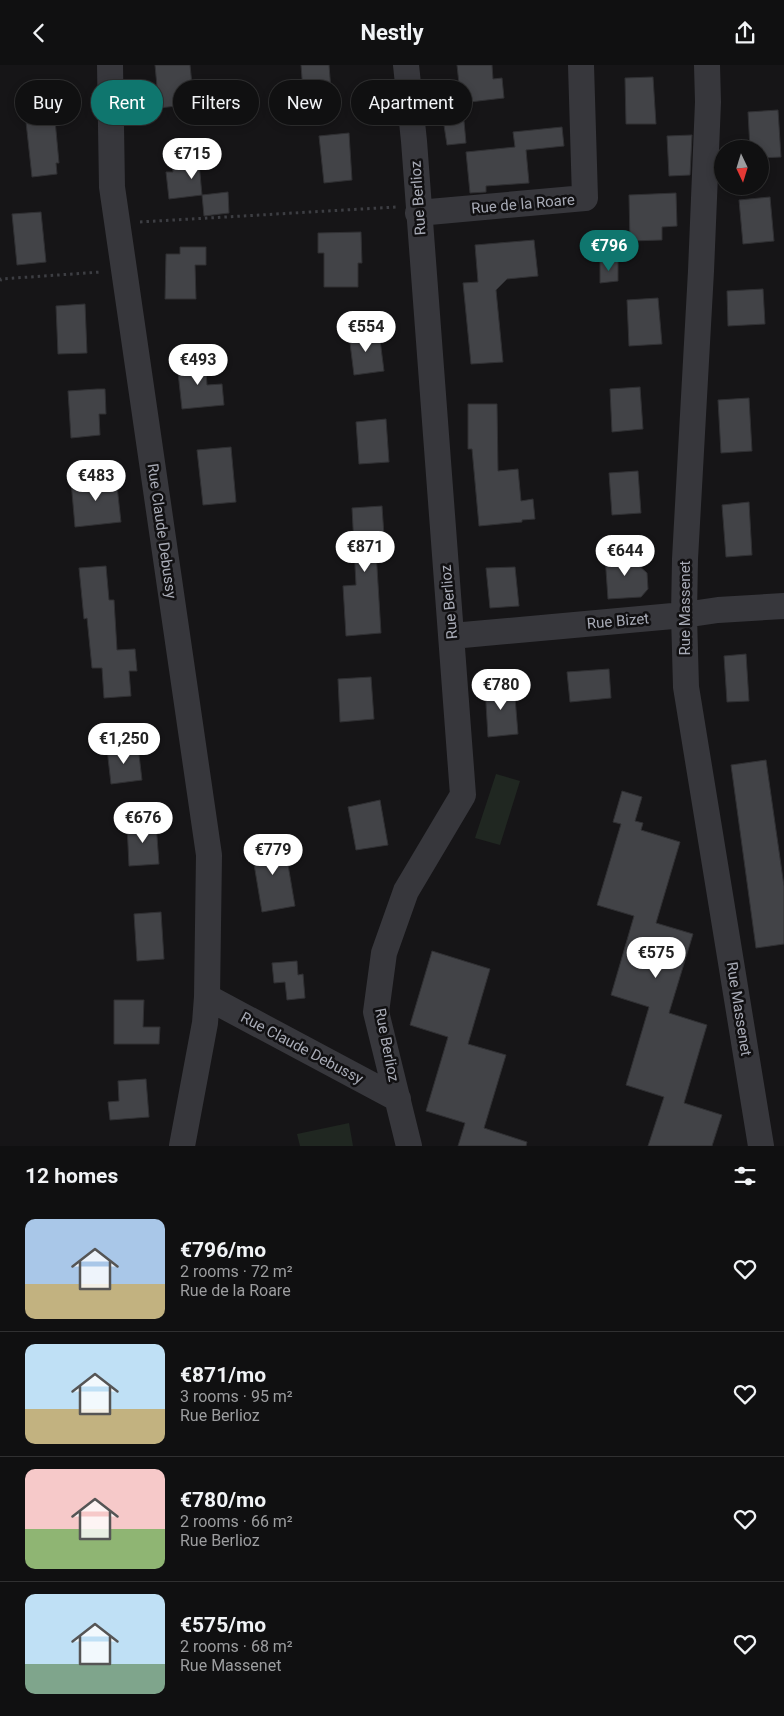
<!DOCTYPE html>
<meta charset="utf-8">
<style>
:root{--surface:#101011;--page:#1e1e1f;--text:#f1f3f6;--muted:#9c9d9f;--line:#303031;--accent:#0f766e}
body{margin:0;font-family:Roboto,sans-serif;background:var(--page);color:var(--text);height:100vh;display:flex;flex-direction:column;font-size:19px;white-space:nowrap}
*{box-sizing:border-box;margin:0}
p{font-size:16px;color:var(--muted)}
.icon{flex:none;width:28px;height:28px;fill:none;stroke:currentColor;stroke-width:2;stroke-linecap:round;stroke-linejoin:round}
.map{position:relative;height:1081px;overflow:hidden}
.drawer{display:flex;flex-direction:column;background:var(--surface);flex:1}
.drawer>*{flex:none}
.hud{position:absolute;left:15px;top:15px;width:500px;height:45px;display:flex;gap:10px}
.needle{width:32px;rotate:176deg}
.buttons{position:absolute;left:714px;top:75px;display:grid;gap:10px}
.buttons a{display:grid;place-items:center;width:55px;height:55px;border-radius:50%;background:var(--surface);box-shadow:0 2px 8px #0003,0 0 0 1px var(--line);font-size:25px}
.price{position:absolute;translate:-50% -42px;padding:0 11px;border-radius:18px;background:#fff;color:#222;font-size:16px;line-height:32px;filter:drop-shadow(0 1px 2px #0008)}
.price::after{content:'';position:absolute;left:50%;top:30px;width:15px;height:11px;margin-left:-8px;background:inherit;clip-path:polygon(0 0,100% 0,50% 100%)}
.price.current{background:var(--accent);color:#fff}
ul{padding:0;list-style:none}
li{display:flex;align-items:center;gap:15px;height:125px;padding:0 25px}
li+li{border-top:1px solid var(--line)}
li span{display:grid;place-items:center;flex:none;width:140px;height:100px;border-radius:10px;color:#555}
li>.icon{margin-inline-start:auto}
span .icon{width:60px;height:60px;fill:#fffc;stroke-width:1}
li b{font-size:21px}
h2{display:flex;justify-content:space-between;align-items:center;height:60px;padding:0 25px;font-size:21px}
.pill{padding:0 18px;border-radius:22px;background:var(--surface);box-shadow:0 2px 8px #0003,0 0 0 1px var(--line);font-size:18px;line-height:45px}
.pill.current{background:var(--accent);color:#fff}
header{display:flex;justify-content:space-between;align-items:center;height:65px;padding:0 25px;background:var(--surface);font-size:22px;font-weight:700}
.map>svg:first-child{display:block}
</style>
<header><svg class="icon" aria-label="back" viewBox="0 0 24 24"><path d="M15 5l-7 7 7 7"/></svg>Nestly<svg class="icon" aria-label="share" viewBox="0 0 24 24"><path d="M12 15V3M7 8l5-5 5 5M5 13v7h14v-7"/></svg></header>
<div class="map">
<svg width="784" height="1081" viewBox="0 0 784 1081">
<rect width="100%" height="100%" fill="#161517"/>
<!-- green -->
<path fill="#202721" d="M496 709 520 716 500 780 475 773Z
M349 1058 353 1081H300L297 1069Z"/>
<!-- building -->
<path fill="#424347" stroke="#303033" d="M155 0H190L194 39 159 43Z
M301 0H329L331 25 303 27Z
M457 0H492L493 14 502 13 504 33 461 38Z
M653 12 656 59H626L625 13Z
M463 45 466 78 447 80 442 47Z
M778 45 781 92 760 93V84H750L748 47Z
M55 55 59 98H56L57 109 32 112 26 57Z
M562 62 564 81 526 85 529 118 486 121V127L470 128 466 87 515 82 513 67Z
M349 68 352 115 324 118 319 71Z
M692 70 690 110 669 111 667 71Z
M197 77 202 130 228 127 229 148 204 151 202 130 169 134 166 107H173L170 80Z
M676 128 677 161 662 162V175L630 176 629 130Z
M770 132 774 176 743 179 739 135Z
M41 147 46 197 17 200 12 149Z
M361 167 362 198H358V222H324V188H318V168Z
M534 175 538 211 507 214 496 225 503 297 471 299 463 218 478 217 475 180Z
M180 182H206V200H195L196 234H165L166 189H180Z
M600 196H618V216L600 218Z
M763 224 765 259 728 261 727 226Z
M658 233 662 279 629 281 627 235Z
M85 239 87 288 58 289 56 241Z
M379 267 384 306 354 310 349 270Z
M205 294 207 320 222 319 224 340 182 344 177 298Z
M640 322 643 364 612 367 610 324Z
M97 324H105L106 349H99L100 370 71 373 68 326Z
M749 333 752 386 721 388 718 335Z
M468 339H497L498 406 518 404 521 436 533 434 535 454 522 455V457L479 461 472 384H468Z
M386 354 389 397 359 399 356 357Z
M231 382 236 437 203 440 197 385Z
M638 406 641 448 612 450 609 408Z
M116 412 121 457 75 462 71 416Z
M749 437 752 490 726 492 722 440Z
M382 441 385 485 376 486 381 568 346 571 343 521 356 520 352 443Z
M635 489 636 498 647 508 648 524 641 532 608 534 605 491Z
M106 501 109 535H114L117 585 135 584 137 606H129L131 631 104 633 102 603H92L87 553 84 554 79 503Z
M515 502 519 541 490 543 486 503Z
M746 589 749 636 727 637 724 591Z
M609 604 611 633 570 637 567 607Z
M371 612 374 654 340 657 338 614Z
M514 620 518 669 488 672 485 622Z
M138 681 142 715 111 719 107 684Z
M766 695 784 821V879L756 883 731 700Z
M622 726 642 732 635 756 643 758 641 765 680 777 656 858 693 869 669 948 707 960 684 1038 722 1050 712 1081H648L664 1032 626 1020 649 942 611 930 634 851 597 840 621 759 613 757Z
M380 735 388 780 356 785 348 742Z
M156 758 159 799 129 801 127 759Z
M284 776 295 841 262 847 251 781Z
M161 847 164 894 137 896 134 849Z
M432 886 490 904 468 979 506 990 484 1063 527 1077 526 1081H458L465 1058 426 1046 448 972 410 960Z
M297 896 298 910 303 909 305 933 287 935 285 917 274 918 272 898Z
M114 935H144L143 962H160L159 979H114Z
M146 1014 149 1052 110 1055 108 1037 119 1036 118 1016Z"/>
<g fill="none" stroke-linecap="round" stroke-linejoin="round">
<!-- path -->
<path stroke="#3d3e43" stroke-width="3" stroke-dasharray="2.5 4" stroke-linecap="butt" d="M140 157 396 142
M0 216 1 214 101 207"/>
<!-- minor -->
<path stroke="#37373c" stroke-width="26" d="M110 0 112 122 209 790 207 932 205 958 182 1081
M406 0 414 76 463 730 406 826 384 888 376 947 409 1081
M707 0 708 37 701 206 685 494 684 550 686 622 761 1081
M418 148 585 133 581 0
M452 571 684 550 718 545 784 541
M207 932 398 1034"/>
</g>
<g text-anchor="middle" stroke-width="5" stroke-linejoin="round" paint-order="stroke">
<!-- street labels -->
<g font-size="15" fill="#a8abb6" stroke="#111012">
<text transform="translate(418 133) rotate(-94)" y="5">Rue Berlioz</text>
<text transform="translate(523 139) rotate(-5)" y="5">Rue de la Roare</text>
<text transform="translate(162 466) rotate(82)" y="5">Rue Claude Debussy</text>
<text transform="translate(449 537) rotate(-95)" y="5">Rue Berlioz</text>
<text transform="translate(685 543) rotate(-90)" y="5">Rue Massenet</text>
<text transform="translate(618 556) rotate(-5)" y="5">Rue Bizet</text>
<text transform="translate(739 944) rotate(81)" y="5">Rue Massenet</text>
<text transform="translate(387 980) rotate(79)" y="5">Rue Berlioz</text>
<text transform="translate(302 983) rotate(28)" y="5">Rue Claude Debussy</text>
</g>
</g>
</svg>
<div class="buttons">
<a><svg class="needle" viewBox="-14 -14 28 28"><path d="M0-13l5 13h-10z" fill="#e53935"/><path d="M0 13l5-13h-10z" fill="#9c9d9f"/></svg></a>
</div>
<b class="price" style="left:192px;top:115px">€715</b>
<b class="price current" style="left:609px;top:207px">€796</b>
<b class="price" style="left:366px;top:288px">€554</b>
<b class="price" style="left:198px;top:321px">€493</b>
<b class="price" style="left:96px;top:437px">€483</b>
<b class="price" style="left:365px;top:508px">€871</b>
<b class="price" style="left:625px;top:512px">€644</b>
<b class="price" style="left:501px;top:646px">€780</b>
<b class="price" style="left:124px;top:700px">€1,250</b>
<b class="price" style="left:143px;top:779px">€676</b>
<b class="price" style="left:273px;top:811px">€779</b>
<b class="price" style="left:656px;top:914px">€575</b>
<div class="hud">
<a class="pill">Buy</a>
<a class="pill current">Rent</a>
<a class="pill">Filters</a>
<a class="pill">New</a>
<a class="pill">Apartment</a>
</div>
</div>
<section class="drawer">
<h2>12 homes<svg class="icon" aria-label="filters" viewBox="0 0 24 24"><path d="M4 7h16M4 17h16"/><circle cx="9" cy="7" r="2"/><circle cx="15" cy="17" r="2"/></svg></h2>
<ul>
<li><span style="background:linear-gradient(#a9c7e8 65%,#c2b280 0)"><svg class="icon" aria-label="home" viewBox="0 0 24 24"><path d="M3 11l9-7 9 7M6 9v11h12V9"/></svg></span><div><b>€796/mo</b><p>2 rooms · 72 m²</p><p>Rue de la Roare</p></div><svg class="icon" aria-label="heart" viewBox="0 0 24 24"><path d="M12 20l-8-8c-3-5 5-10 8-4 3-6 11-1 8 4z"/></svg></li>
<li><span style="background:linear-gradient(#bfe0f5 65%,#c2b280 0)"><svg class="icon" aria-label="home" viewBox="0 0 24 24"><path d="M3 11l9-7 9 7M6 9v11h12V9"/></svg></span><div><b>€871/mo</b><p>3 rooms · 95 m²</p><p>Rue Berlioz</p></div><svg class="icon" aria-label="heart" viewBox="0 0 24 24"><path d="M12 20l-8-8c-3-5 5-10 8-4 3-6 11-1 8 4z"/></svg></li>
<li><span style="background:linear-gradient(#f6c9c9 60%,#8fb573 0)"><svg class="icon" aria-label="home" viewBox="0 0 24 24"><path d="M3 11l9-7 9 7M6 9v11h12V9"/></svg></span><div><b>€780/mo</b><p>2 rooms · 66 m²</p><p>Rue Berlioz</p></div><svg class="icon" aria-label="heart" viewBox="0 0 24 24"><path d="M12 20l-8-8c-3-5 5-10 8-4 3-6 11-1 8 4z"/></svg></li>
<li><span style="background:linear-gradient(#bfe0f5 70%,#7fa58c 0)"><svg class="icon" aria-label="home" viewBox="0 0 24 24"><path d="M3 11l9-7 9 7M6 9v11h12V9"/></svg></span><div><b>€575/mo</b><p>2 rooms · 68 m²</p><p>Rue Massenet</p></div><svg class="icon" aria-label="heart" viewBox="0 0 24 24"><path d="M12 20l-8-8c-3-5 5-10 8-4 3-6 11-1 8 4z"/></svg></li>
</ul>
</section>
